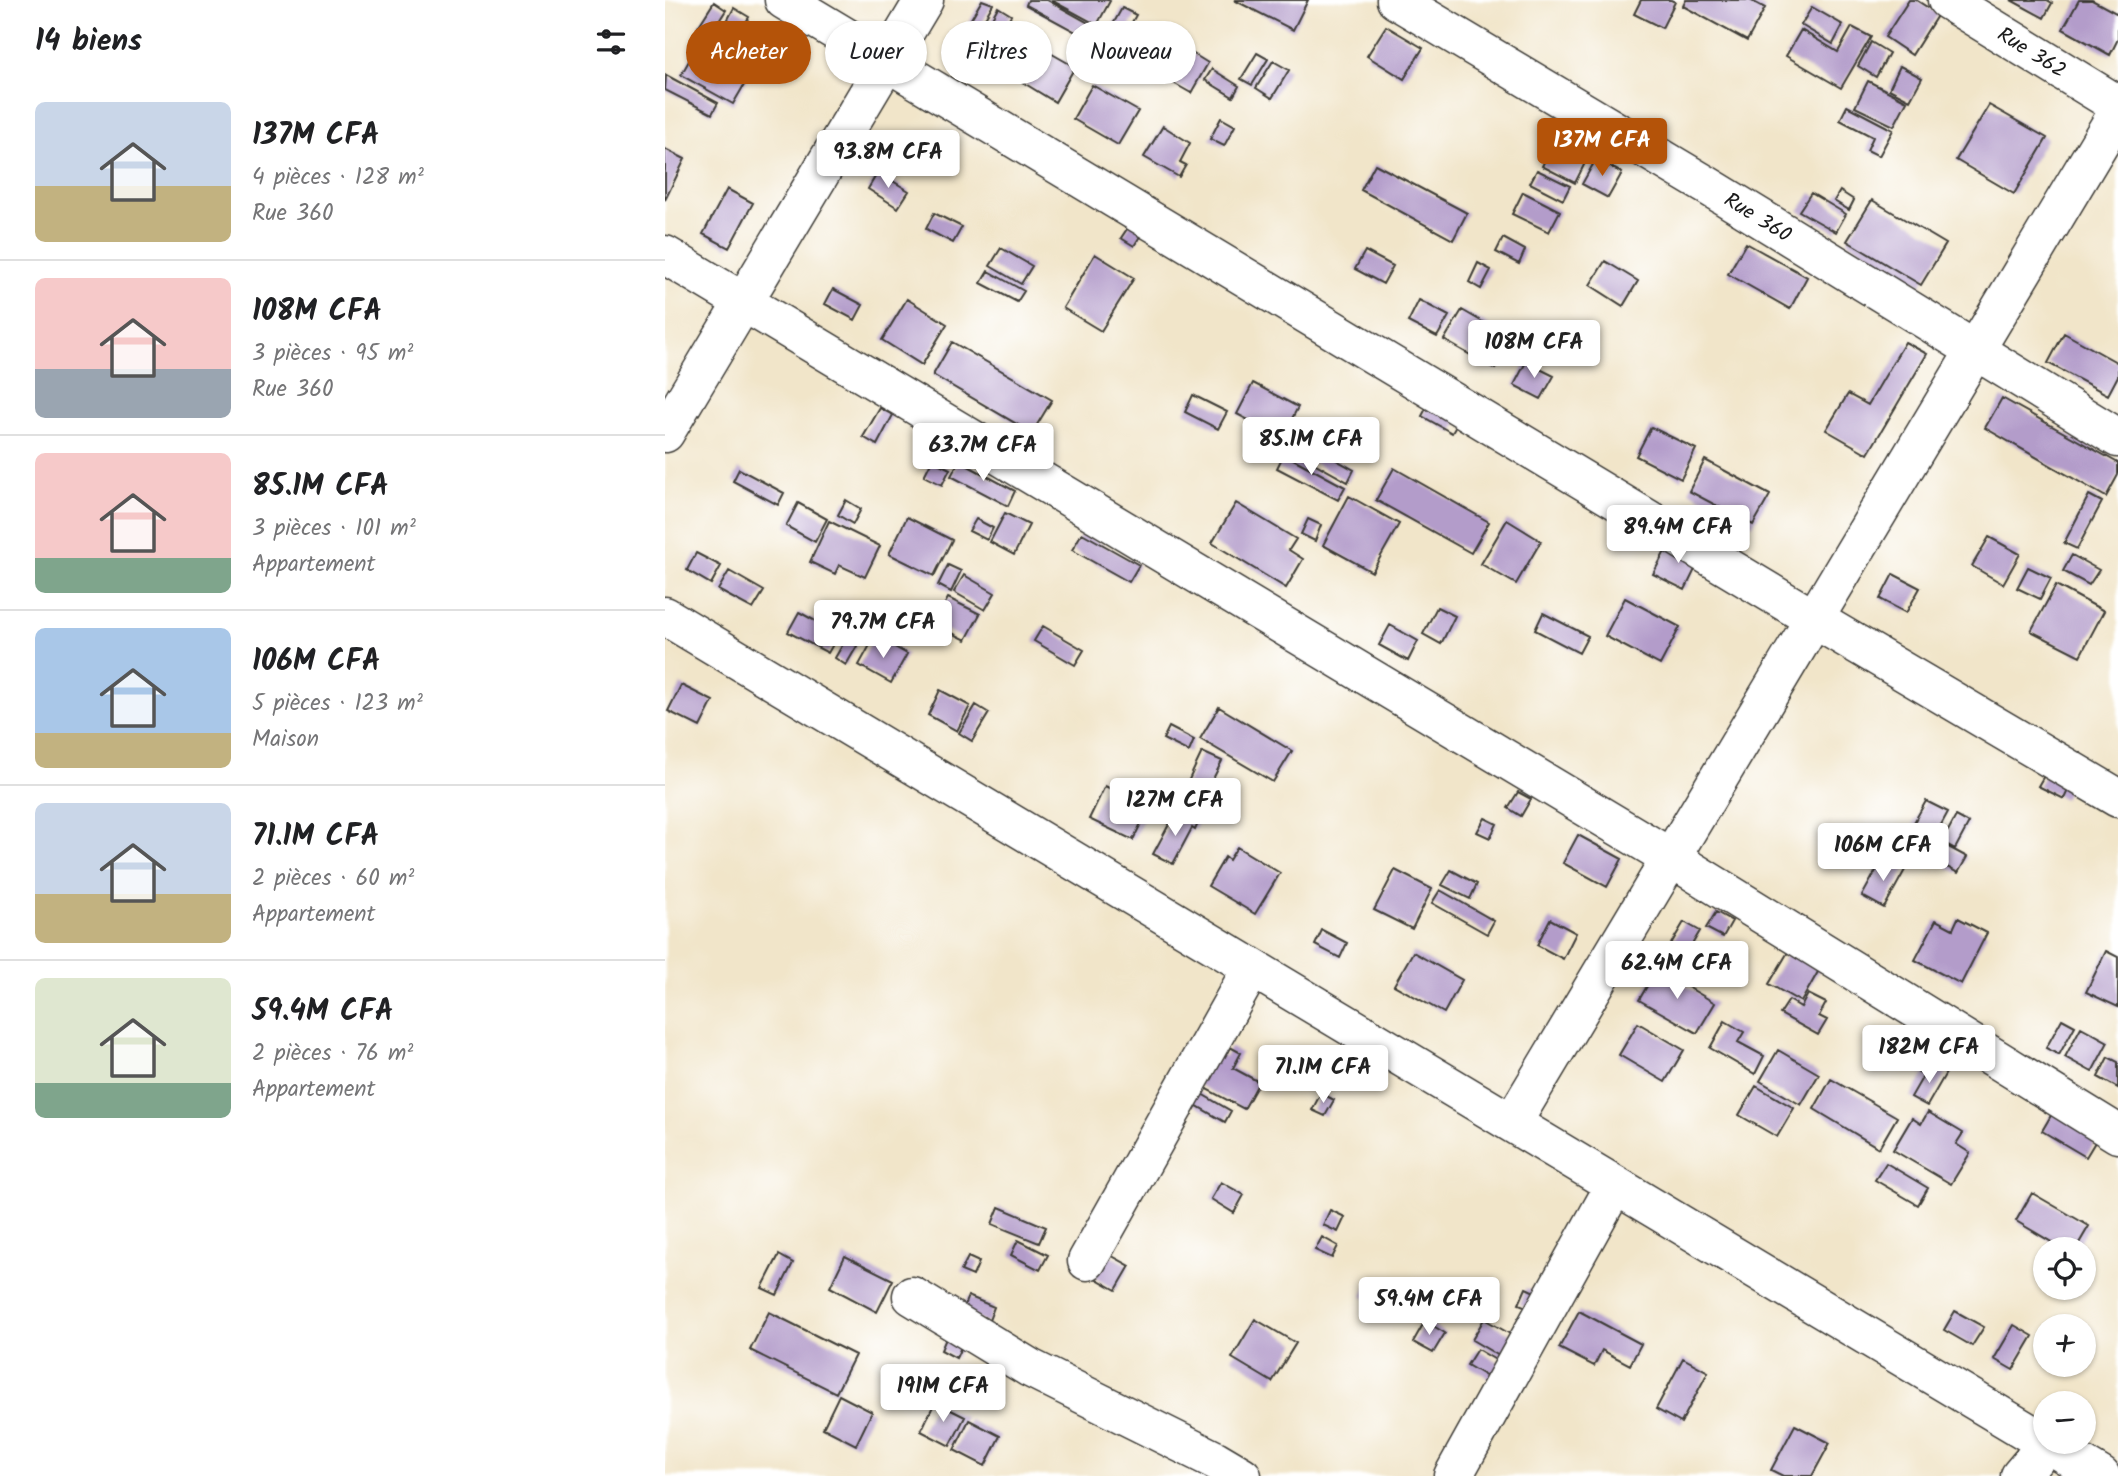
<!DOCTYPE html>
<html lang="fr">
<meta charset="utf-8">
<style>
:root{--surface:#fff;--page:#f6f6f6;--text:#202124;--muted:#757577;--line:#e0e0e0;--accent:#b45309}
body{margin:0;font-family:Kalam,sans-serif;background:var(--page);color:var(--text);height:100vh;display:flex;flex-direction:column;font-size:26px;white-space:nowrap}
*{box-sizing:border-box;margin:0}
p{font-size:23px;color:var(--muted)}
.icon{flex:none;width:38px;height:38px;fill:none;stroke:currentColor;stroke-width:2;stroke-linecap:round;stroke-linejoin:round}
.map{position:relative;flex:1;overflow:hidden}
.side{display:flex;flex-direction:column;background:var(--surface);width:665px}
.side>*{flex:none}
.hud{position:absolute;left:21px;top:21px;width:665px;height:63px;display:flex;gap:14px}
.tools{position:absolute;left:1368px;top:1237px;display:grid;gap:14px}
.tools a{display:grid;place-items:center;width:63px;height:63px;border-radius:50%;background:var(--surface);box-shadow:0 2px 5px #0004;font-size:35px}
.price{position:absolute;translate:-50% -60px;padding:0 16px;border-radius:7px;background:#fff;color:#222;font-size:23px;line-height:46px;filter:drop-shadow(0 2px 4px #0008)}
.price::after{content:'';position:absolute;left:50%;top:42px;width:21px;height:16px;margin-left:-10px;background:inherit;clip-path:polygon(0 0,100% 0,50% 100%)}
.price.selected{background:var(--accent);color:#fff}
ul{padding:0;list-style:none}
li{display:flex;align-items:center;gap:21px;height:175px;padding:0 35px}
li+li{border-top:2px solid var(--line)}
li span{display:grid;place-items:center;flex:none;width:196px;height:140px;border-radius:10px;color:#555}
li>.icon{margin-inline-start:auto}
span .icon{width:84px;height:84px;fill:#fffc;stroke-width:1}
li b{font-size:30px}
h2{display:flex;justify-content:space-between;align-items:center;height:84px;padding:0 35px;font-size:30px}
.pill{padding:0 24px;border-radius:32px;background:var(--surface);box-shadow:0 2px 5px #0004;font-size:24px;line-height:63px}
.pill.selected{background:var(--accent);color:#fff}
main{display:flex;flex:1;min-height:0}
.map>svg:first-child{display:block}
</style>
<main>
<section class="side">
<h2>14 biens<svg class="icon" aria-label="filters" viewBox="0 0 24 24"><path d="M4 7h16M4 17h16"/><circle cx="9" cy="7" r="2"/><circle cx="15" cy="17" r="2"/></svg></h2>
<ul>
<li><span style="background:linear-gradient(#c9d6e8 60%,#c2b280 0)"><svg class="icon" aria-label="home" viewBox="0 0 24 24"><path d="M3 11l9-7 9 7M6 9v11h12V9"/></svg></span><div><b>137M CFA</b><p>4 pièces · 128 m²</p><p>Rue 360</p></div></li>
<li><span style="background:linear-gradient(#f6c9c9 65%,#9aa5b1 0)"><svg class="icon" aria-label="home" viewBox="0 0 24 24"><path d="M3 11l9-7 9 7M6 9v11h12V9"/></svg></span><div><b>108M CFA</b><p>3 pièces · 95 m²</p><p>Rue 360</p></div></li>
<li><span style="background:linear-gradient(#f6c9c9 75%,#7fa58c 0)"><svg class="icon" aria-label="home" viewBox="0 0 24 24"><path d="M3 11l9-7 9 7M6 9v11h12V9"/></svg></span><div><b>85.1M CFA</b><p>3 pièces · 101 m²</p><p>Appartement</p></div></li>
<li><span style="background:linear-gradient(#a9c7e8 75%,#c2b280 0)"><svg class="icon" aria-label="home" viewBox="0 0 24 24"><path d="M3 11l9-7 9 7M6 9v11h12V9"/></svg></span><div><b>106M CFA</b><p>5 pièces · 123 m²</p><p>Maison</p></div></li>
<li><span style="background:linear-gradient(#c9d6e8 65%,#c2b280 0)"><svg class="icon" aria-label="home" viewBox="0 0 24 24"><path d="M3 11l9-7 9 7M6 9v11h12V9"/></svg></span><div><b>71.1M CFA</b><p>2 pièces · 60 m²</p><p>Appartement</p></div></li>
<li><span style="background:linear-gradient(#dfe7d0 75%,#7fa58c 0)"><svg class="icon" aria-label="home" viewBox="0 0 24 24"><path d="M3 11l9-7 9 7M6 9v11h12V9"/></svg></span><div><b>59.4M CFA</b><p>2 pièces · 76 m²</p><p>Appartement</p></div></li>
</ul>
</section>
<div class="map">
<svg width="1453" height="1476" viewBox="0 0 1453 1476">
<rect width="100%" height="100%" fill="#fff"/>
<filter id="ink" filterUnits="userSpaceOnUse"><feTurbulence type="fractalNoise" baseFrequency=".0143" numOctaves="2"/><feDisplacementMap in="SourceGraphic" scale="14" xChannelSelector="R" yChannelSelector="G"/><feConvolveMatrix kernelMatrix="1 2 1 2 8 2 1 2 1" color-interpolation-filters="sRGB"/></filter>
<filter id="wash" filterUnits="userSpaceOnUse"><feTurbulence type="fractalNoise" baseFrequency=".00686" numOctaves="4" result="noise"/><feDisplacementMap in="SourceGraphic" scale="28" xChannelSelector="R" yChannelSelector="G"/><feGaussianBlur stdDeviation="1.57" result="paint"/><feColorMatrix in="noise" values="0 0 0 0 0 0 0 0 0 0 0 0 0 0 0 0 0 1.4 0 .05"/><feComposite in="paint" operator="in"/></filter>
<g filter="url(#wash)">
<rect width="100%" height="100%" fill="#f1e5c9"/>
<g id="blocks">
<!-- building -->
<path fill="#b39cca" d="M317 0 328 4 302 49 292 43Z
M363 0H382L425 24 418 36 361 5Z
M386 0H443L445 1 432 25Z
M569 0H643L628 30Z
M976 0H1006L1010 2 997 28 969 14Z
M1021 0H1085L1100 8 1082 41 1018 6Z
M1244 0H1251L1273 14 1247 55 1220 37Z
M1346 0H1382L1387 3 1379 18Z
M1414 0H1427L1453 14V39L1445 55 1398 29Z
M49 2 61 10 45 35 33 27Z
M333 7 346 15 337 31 356 41 341 70 308 52Z
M1147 7 1178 25 1168 44 1136 25Z
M69 8 84 17 68 44 54 36Z
M457 8 471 15 441 69 427 62Z
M721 26 758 48 739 79 702 56Z
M1187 27 1206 37 1176 88 1121 56 1136 30 1173 52Z
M39 34 92 63 68 104 16 75Z
M1206 42 1224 53 1211 77 1193 66Z
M359 43 370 49 352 78 342 72Z
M514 45 543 63 526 93 496 76Z
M373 46 410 67 390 102 354 80Z
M592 53 603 59 587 85 576 79Z
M608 61 624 70 607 98 591 88Z
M1235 66 1257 78 1245 100 1224 89Z
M547 69 574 86 568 97 540 80Z
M1 75 53 103 47 114 0 90Z
M1203 81 1242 101 1229 126 1190 107Z
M427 85 473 111 453 145 408 119Z
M1324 105 1382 138 1349 194 1291 160Z
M1182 106 1228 130 1214 156 1202 150 1208 137 1175 120Z
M556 118 570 126 559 146 545 139Z
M498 126 525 143 515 162 521 165 514 177 479 157Z
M895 132 927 149 910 183 877 166Z
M0 149 20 159 0 200Z
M931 159 957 173 943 198 917 184Z
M710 164 802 213 788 240 696 190Z
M872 170 905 186 898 200 865 183Z
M213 172 244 191 233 208 203 189Z
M62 189 88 203 64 248 38 234Z
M1175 191 1189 200 1184 210 1169 201Z
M858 192 895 211 884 232 847 214Z
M1146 193 1181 214 1171 232 1134 211Z
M1207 200 1281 244 1256 285 1182 241Z
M269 213 297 227 288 243 261 229Z
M470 217 482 225 469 246 456 238Z
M838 238 860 250 854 264 831 252Z
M1081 243 1142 277 1125 309 1063 274Z
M336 248 367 266 356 284 325 266Z
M700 251 728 266 718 284 690 269Z
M430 254 469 278 436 331 398 308Z
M940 261 973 281 958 306 925 285Z
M813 263 826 270 816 289 804 282Z
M323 271 359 291 352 302 316 283Z
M168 289 198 305 190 320 160 304Z
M242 299 282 324 257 365 217 340Z
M754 300 784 316 772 337 743 322Z
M797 310 847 339 830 369 779 340Z
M1399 333 1453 363V376L1443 395 1383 363Z
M287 342 387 400 367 433 268 375Z
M1240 342 1262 354 1203 454 1161 430 1183 394 1203 405Z
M861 362 889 376 876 399 849 385Z
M588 383 633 407 617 438 572 414Z
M528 395 562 412 553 429 520 412Z
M767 397 798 414 787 433 757 416Z
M1337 398 1453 463V475L1441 497 1320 428Z
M215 408 228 415 212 445 198 437Z
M986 427 1031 449 1016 479 971 456Z
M632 438 689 470 683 482 626 450Z
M619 454 680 487 673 500 612 468Z
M267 460 285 469 277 485 259 476Z
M1040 460 1105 495 1088 525 1024 491Z
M294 461 350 491 343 506 286 476Z
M729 468 824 522 806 553 711 500Z
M74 469 119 493 113 505 68 481Z
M1424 495 1437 502 1412 549 1399 543Z
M684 496 734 524 707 572 658 545Z
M181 500 196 509 188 524 173 515Z
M133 503 162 519 150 542 121 526Z
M571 503 631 539 624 550 638 559 621 588 547 543Z
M340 513 364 525 349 555 325 542Z
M242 517 287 540 269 576 224 554Z
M311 519 328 528 322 540 304 531Z
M643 519 656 525 650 541 636 534Z
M842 520 876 541 851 584 816 564Z
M164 521 215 546 200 577 174 565 170 574 145 562Z
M417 533 474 565 464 582 407 550Z
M1324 537 1355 554 1338 584 1307 566Z
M1006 540 1037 555 1020 590 988 574Z
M31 553 56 566 46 584 22 570Z
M1407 555 1434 570 1424 585 1398 571Z
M283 565 296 571 286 592 273 585Z
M1363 567 1386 578 1375 599 1352 588Z
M64 571 99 591 88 609 53 590Z
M1228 574 1255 588 1241 613 1215 599Z
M299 575 330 593 320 610 289 592Z
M1391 585 1439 611 1415 656 1366 631Z
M283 598 315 614 301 640 269 624Z
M960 598 1015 627 995 665 940 636Z
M772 607 790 616 776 644 758 634Z
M134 612 174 634 163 653 123 632Z
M878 613 923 636 914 653 870 630Z
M725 625 753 641 743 661 714 645Z
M378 626 419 650 410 665 369 641Z
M210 636 242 654 226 683 194 665Z
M181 639 192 646 181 665 170 658Z
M16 685 48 701 35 727 3 711Z
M275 690 305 706 292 731 263 715Z
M311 705 324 713 307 741 294 733Z
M554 707 627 751 608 782 535 739Z
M504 727 529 740 524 752 498 739Z
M537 752 557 761 540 795 521 786Z
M1380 774 1405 786 1399 799 1373 786Z
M440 786 484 807 468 840 424 819Z
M853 792 866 799 856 816 843 808Z
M1261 801 1283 812 1270 836 1248 824Z
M519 815 524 818 526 815 535 819 530 830 527 828 508 864 488 854 508 817 516 821Z
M1291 816 1304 823 1290 849 1277 842Z
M820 818 832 824 825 838 812 832Z
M1242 828 1270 843 1263 856 1235 841Z
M913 835 957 859 942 887 898 863Z
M1276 843 1302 857 1293 873 1267 859Z
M572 847 615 873 590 914 543 886 560 857 564 860Z
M1218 858 1240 870 1219 908 1197 896Z
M730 870 767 889 747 929 709 910Z
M786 870 812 884 805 899 777 885Z
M775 890 829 921 822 934 767 903Z
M1051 912 1067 921 1058 937 1041 928Z
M1293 918 1322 933 1296 984 1250 960 1271 920 1288 929Z
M885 919 911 933 898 959 872 945Z
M1019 922 1035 931 1019 958 1003 949Z
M657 930 682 943 675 958 650 945Z
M1441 951 1453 957V1007L1421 992Z
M748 952 797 980 779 1013 729 985Z
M1123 952 1154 970 1136 1002 1104 984Z
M992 969 1050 1003 1032 1033 974 1000Z
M1143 994 1161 1003 1154 1016 1162 1020 1153 1035 1115 1014 1124 1000 1136 1007Z
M1397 1019 1410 1026 1394 1055 1381 1048Z
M1060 1021 1079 1032 1073 1042 1099 1056 1090 1074 1045 1048Z
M973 1023 1019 1050 1000 1082 954 1055Z
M1416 1027 1443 1042 1427 1072 1400 1057Z
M1257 1042 1271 1050 1257 1074 1243 1066Z
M565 1047 576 1053 568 1068 594 1082 579 1109 532 1084 554 1054 560 1057Z
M1113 1050 1154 1074 1136 1105 1095 1081Z
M640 1056 660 1067 649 1086 629 1075Z
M1443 1057 1453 1062V1088L1433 1077Z
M1265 1064 1281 1073 1262 1106 1246 1097Z
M1166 1079 1232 1117 1214 1148 1149 1109Z
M1091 1086 1129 1108 1112 1137 1074 1115Z
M528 1089 566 1111 560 1122 522 1100Z
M656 1093 669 1100 660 1116 647 1110Z
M1263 1112 1298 1133 1291 1144 1305 1153 1286 1184 1228 1150 1247 1118 1256 1124Z
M1388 1112 1433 1137 1421 1157 1377 1131Z
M1221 1163 1263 1188 1253 1205 1210 1180Z
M556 1182 579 1195 569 1213 546 1199Z
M1367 1193 1424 1226 1410 1250H1400L1351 1221Z
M334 1207 381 1227 374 1243 327 1224Z
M665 1210 680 1217 673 1232 658 1225Z
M657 1237 673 1246 667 1258 650 1250Z
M353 1240 383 1255 375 1270 346 1255Z
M438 1251 465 1266 451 1290 425 1275Z
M114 1255 128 1263 112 1295 97 1288Z
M180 1256 228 1280 212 1312 165 1287Z
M303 1257 314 1262 308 1276 296 1271Z
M703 1284 725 1295 718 1308 697 1296Z
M861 1288 876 1295 869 1310 854 1304Z
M303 1296 329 1307 323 1323 297 1311Z
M914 1311 976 1344 965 1365 937 1350 929 1366 894 1348Z
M1290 1311 1319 1327 1307 1346 1279 1330Z
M104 1312 190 1355 171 1393 85 1350Z
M590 1319 631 1343 607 1382 567 1358Z
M819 1319 854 1339 841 1360 807 1340Z
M760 1321 780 1333 768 1353 748 1342Z
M1349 1325 1368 1336 1348 1370 1329 1359Z
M282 1336 298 1343 291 1358 276 1350Z
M812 1349 839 1365 829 1381 802 1365Z
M1018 1358 1043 1372 1016 1423 991 1409Z
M174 1395 207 1412 191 1445 158 1428Z
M270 1402 300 1417 285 1446 256 1431Z
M304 1420 335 1436 320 1466 289 1450Z
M1130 1425 1165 1443 1147 1476H1118L1106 1470Z"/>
</g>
</g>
<g filter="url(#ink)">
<use href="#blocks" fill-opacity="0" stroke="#3c3a36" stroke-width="2"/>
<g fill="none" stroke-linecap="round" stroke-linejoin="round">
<!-- minor casing -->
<g stroke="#3c3a36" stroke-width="41">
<path id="minor" d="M119 0 1149 619 1453 798
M731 0 1043 186 1453 438
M1282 0 1453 105
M0 255 1006 858 1453 1134
M0 433 259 0
M0 616 1436 1476
M847 1123 1453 112
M422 1261 587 968
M247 1296 365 1368 550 1460 577 1476
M788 1476 950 1185
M1355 1476 1382 1444"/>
</g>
<!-- minor -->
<use href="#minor" stroke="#fff" stroke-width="38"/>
</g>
</g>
<g text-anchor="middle" stroke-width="5" stroke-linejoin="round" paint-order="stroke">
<!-- street labels -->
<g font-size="21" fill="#1c1c1c" stroke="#fff">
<text transform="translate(1367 52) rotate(32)" y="7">Rue 362</text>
<text transform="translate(1093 217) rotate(32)" y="7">Rue 360</text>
</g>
</g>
</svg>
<div class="tools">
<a><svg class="icon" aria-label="locate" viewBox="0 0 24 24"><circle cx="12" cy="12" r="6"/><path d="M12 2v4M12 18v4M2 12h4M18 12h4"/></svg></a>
<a>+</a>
<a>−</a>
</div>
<b class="price selected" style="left:937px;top:178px">137M CFA</b>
<b class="price" style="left:223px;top:190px">93.8M CFA</b>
<b class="price" style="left:869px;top:380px">108M CFA</b>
<b class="price" style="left:646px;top:477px">85.1M CFA</b>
<b class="price" style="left:318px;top:483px">63.7M CFA</b>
<b class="price" style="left:1013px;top:565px">89.4M CFA</b>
<b class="price" style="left:218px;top:660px">79.7M CFA</b>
<b class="price" style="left:510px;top:838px">127M CFA</b>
<b class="price" style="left:1218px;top:883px">106M CFA</b>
<b class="price" style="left:1012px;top:1001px">62.4M CFA</b>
<b class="price" style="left:1264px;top:1085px">182M CFA</b>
<b class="price" style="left:658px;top:1105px">71.1M CFA</b>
<b class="price" style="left:764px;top:1337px">59.4M CFA</b>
<b class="price" style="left:278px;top:1424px">191M CFA</b>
<div class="hud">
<a class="pill selected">Acheter</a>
<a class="pill">Louer</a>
<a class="pill">Filtres</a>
<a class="pill">Nouveau</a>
</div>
</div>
</main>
